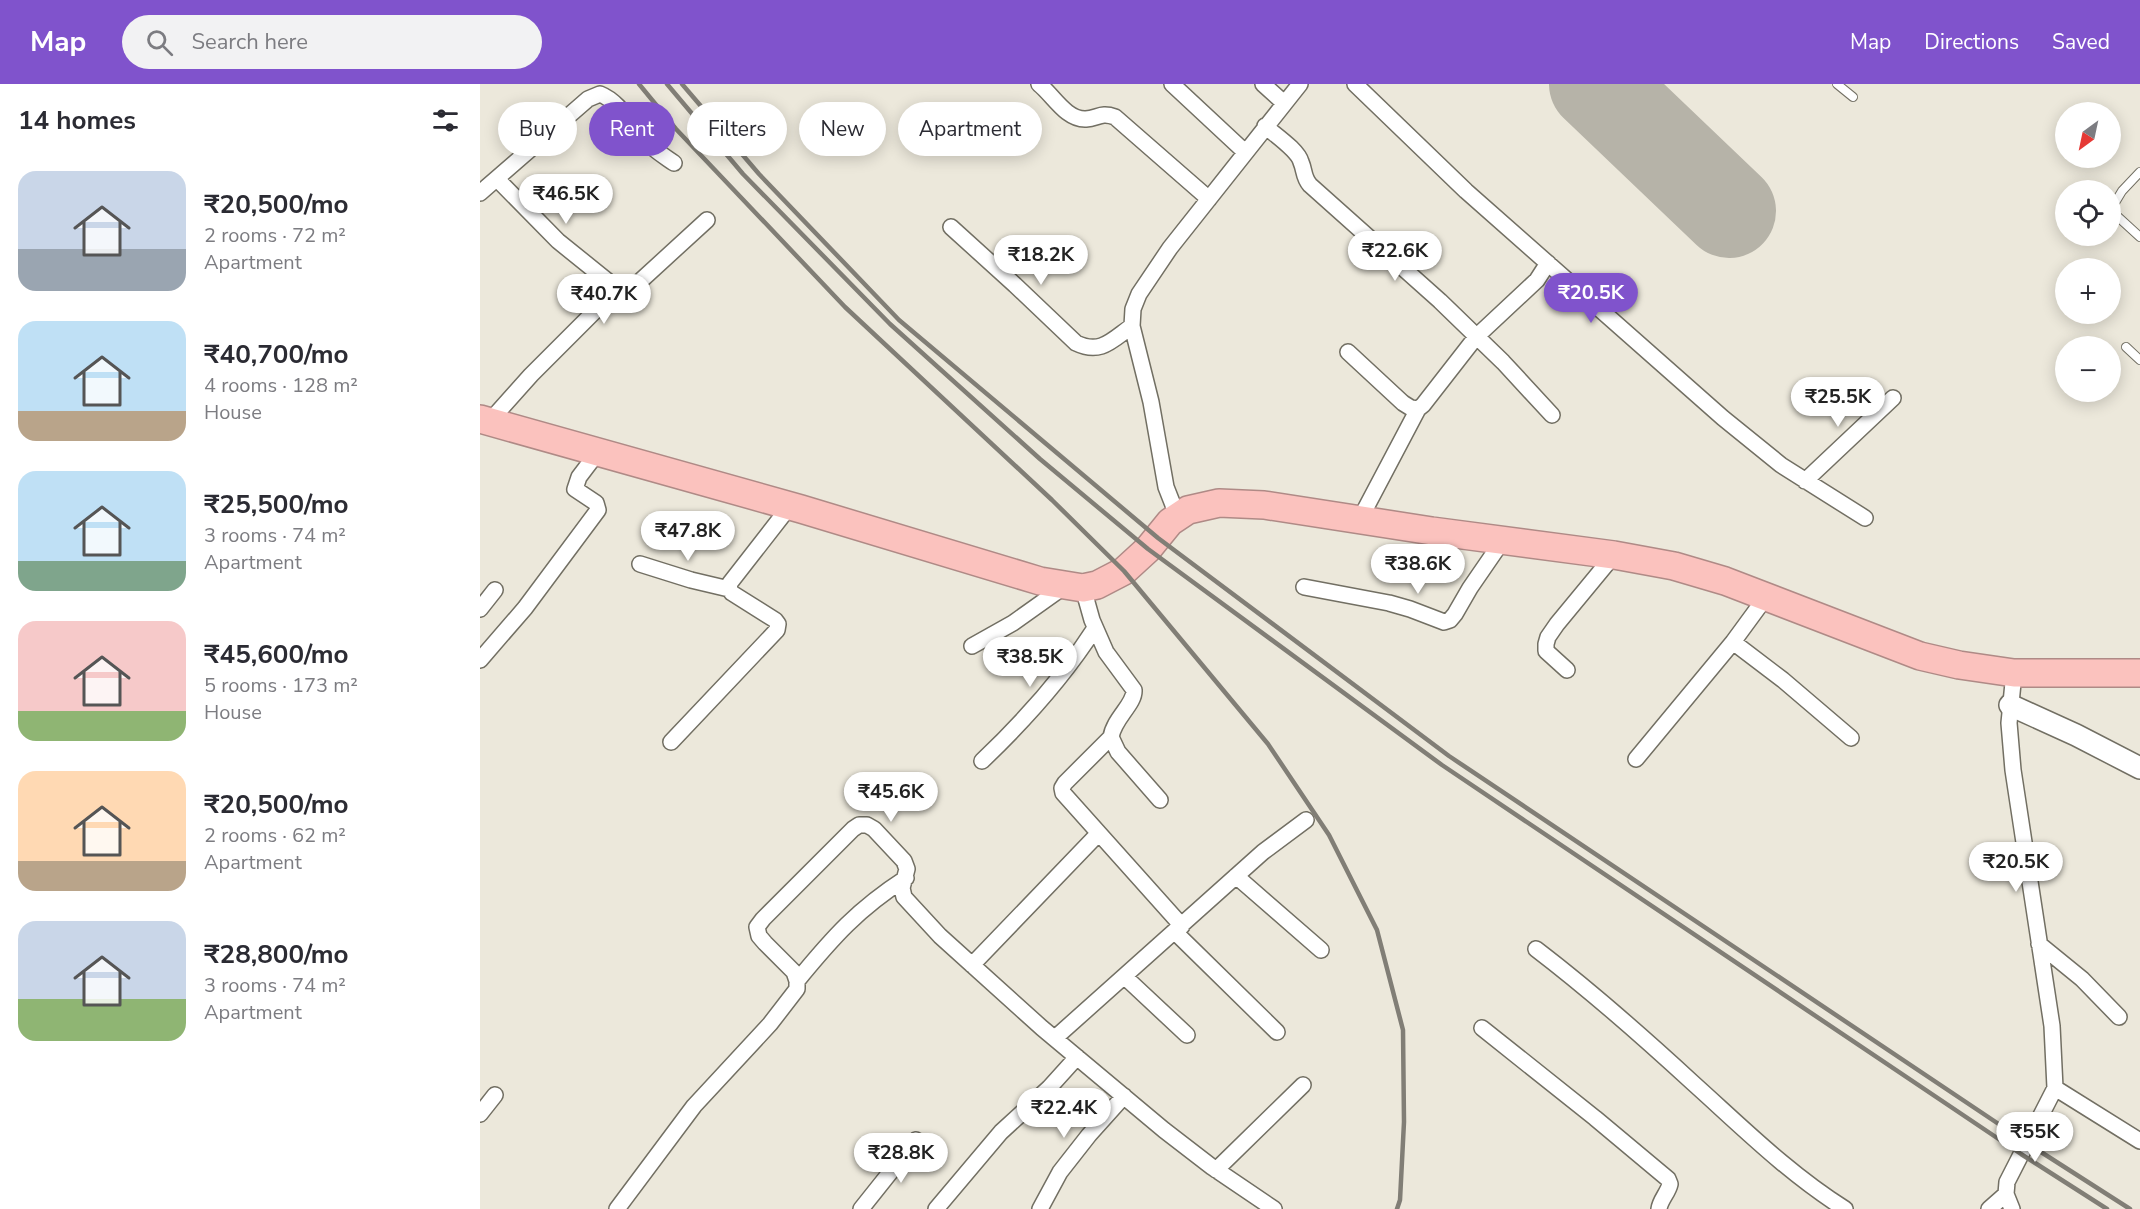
<!DOCTYPE html>
<meta charset="utf-8">
<style>
:root{--surface:#fff;--page:#f2f2f3;--text:#2b2b33;--muted:#7c7c81;--accent:#8053cc}
body{margin:0;font-family:"Nunito Sans",sans-serif;background:var(--page);color:var(--text);height:100vh;display:flex;flex-direction:column;font-size:22px;white-space:nowrap}
*{box-sizing:border-box;margin:0}
p{font-size:20px;color:var(--muted)}
.icon{flex:none;width:33px;height:33px;fill:none;stroke:currentColor;stroke-width:2;stroke-linecap:round;stroke-linejoin:round}
.map{position:relative;flex:1;overflow:hidden}
.drawer{display:flex;flex-direction:column;background:var(--surface);width:480px}
.drawer>*{flex:none}
.guide{position:absolute;left:18px;top:18px;width:570px;height:54px;display:flex;gap:12px}
.needle{width:39px;rotate:213deg}
.fabs{position:absolute;left:1575px;top:18px;display:grid;gap:12px}
.fabs a{display:grid;place-items:center;width:66px;height:66px;border-radius:50%;background:var(--surface);box-shadow:0 3px 15px #0003;font-size:30px}
.price{position:absolute;translate:-50% -51px;padding:0 14px;border-radius:21px;background:#fff;color:#222;font-size:20px;line-height:39px;filter:drop-shadow(0 2px 3px #0008)}
.price::after{content:'';position:absolute;left:50%;top:36px;width:18px;height:14px;margin-left:-9px;background:inherit;clip-path:polygon(0 0,100% 0,50% 100%)}
.price.current{background:var(--accent);color:#fff}
ul{padding:0;list-style:none}
li{display:flex;align-items:center;gap:18px;height:150px;padding:0 18px}
li span{display:grid;place-items:center;flex:none;width:168px;height:120px;border-radius:18px;color:#555}
li>.icon{margin-inline-start:auto}
span .icon{width:72px;height:72px;fill:#fffc;stroke-width:1}
li b{font-size:26px}
h2{display:flex;justify-content:space-between;align-items:center;height:72px;padding:0 18px;font-size:26px}
.tag{padding:0 21px;border-radius:27px;background:var(--surface);box-shadow:0 3px 15px #0003;font-size:21px;line-height:54px}
.tag.current{background:var(--accent);color:#fff}
header{display:flex;align-items:center;gap:36px;box-sizing:border-box;height:84px;padding:0 30px;background:var(--accent);color:#fff}
header strong{font-size:28px}
nav{display:flex;gap:33px;margin-inline-start:auto;font-size:21px}
.search{width:420px;height:54px;background:var(--page);display:flex;align-items:center;gap:15px;box-sizing:border-box;padding:0 21px;border-radius:33px;color:var(--muted);font-size:22px}
main{display:flex;flex:1;min-height:0}
.map>svg:first-child{display:block}
</style>
<header>
<strong>Map</strong>
<div class="search"><svg class="icon" aria-label="search" viewBox="0 0 24 24"><circle cx="10" cy="10" r="6"/><path d="M15 15l6 6"/></svg>Search here</div>
<nav><a>Map</a><a>Directions</a><a>Saved</a></nav>
</header>
<main>
<section class="drawer">
<h2>14 homes<svg class="icon" aria-label="filters" viewBox="0 0 24 24"><path d="M4 7h16M4 17h16"/><circle cx="9" cy="7" r="2"/><circle cx="15" cy="17" r="2"/></svg></h2>
<ul>
<li><span style="background:linear-gradient(#c9d6e8 65%,#9aa5b1 0)"><svg class="icon" aria-label="home" viewBox="0 0 24 24"><path d="M3 11l9-7 9 7M6 9v11h12V9"/></svg></span><div><b>₹20,500/mo</b><p>2 rooms · 72 m²</p><p>Apartment</p></div></li>
<li><span style="background:linear-gradient(#bfe0f5 75%,#b9a48a 0)"><svg class="icon" aria-label="home" viewBox="0 0 24 24"><path d="M3 11l9-7 9 7M6 9v11h12V9"/></svg></span><div><b>₹40,700/mo</b><p>4 rooms · 128 m²</p><p>House</p></div></li>
<li><span style="background:linear-gradient(#bfe0f5 75%,#7fa58c 0)"><svg class="icon" aria-label="home" viewBox="0 0 24 24"><path d="M3 11l9-7 9 7M6 9v11h12V9"/></svg></span><div><b>₹25,500/mo</b><p>3 rooms · 74 m²</p><p>Apartment</p></div></li>
<li><span style="background:linear-gradient(#f6c9c9 75%,#8fb573 0)"><svg class="icon" aria-label="home" viewBox="0 0 24 24"><path d="M3 11l9-7 9 7M6 9v11h12V9"/></svg></span><div><b>₹45,600/mo</b><p>5 rooms · 173 m²</p><p>House</p></div></li>
<li><span style="background:linear-gradient(#ffd9b3 75%,#b9a48a 0)"><svg class="icon" aria-label="home" viewBox="0 0 24 24"><path d="M3 11l9-7 9 7M6 9v11h12V9"/></svg></span><div><b>₹20,500/mo</b><p>2 rooms · 62 m²</p><p>Apartment</p></div></li>
<li><span style="background:linear-gradient(#c9d6e8 65%,#8fb573 0)"><svg class="icon" aria-label="home" viewBox="0 0 24 24"><path d="M3 11l9-7 9 7M6 9v11h12V9"/></svg></span><div><b>₹28,800/mo</b><p>3 rooms · 74 m²</p><p>Apartment</p></div></li>
</ul>
</section>
<div class="map">
<svg width="1660" height="1125" viewBox="0 0 1660 1125">
<rect width="100%" height="100%" fill="#ece8db"/>
<g fill="none" stroke-linecap="round" stroke-linejoin="round">
<!-- runway -->
<path stroke="#b6b3a8" stroke-width="94" d="M1116 0 1249 127"/>
<!-- lane casing -->
<g stroke="#726f63" stroke-width="10">
<path id="lane" d="M1357 0 1373 13
M1660 88 1642 107 1633 122 1637 132 1660 153
M1646 263 1660 276"/>
</g>
<!-- street casing -->
<g stroke="#726f63" stroke-width="18">
<path id="street" d="M559 0C573 11 586 36 606 35 618 34 621 28 635 33L729 115
M692 0 765 68
M783 0 804 19
M875 0 986 107 1243 334 1301 381 1385 434
M785 42C795 51 818 66 821 78 825 87 823 93 830 101L960 217 1023 278 1072 331
M17 95 78 157 140 207
M0 109 108 15 120 10C140 18 150 40 164 55 172 65 184 72 194 79
M471 143 535 201 596 259C621 271 632 256 652 242
M868 268 923 319 931 324 938 325 943 321 996 253 1057 196 1068 179
M9 338 51 291 124 218C136 207 145 209 156 201L227 136
M1325 397 1413 314
M697 431 686 403 671 318 652 242 653 225 659 210 690 164 820 0
M880 435 938 325
M160 480 211 496 249 505
M824 503 909 519 930 525 964 538 970 536 975 530 990 504 1023 456
M603 504 612 536 626 568 654 606C655 620 634 634 631 653L638 668 680 716
M0 525 15 506
M1253 558 1303 596 1371 654
M492 562 533 539 585 502
M0 576 45 524 118 426 116 419 95 405 99 393 118 368
M1087 586 1066 567V560L1068 553 1077 540 1134 471
M631 653 585 699 582 704 583 709 702 842
M191 658 297 546 298 540 295 536 252 509 249 505 250 499 310 422
M1156 675 1253 558 1286 513
M502 677C545 636 583 594 615 544
M756 792 841 866
M695 848 797 948
M1559 860 1602 895 1639 933
M1056 865C1111 907 1162 952 1213 999 1262 1043 1309 1090 1365 1125
M492 881 618 750
M645 893 707 951
M317 897C353 853 378 825 426 794
M1002 944 1115 1034 1188 1095 1190 1100C1188 1109 1180 1116 1179 1125
M575 954 783 768 826 736
M1575 1004 1660 1057
M0 1030 15 1011
M736 1086 823 1001
M137 1125 214 1022 290 940 317 905V897L314 888 285 859 279 852 277 843 283 835 373 745 379 741H387L394 745 424 777 427 785 422 804 424 813 460 852 562 944 684 1046 732 1083 794 1125
M381 1125 436 1056
M456 1125 521 1048 569 1004 597 973
M560 1125 580 1088 609 1051 644 1012
M1509 1125 1526 1110
M1532 1125 1526 1110 1527 1098 1575 1004 1572 942 1533 686 1529 639 1534 589"/>
</g>
<!-- secondary casing -->
<g stroke="#726f63" stroke-width="24">
<path id="secondary" d="M1530 621 1596 651 1660 684"/>
</g>
<!-- highway casing -->
<g stroke="#af8a86" stroke-width="30">
<path id="highway" d="M0 335 321 425 560 497 603 504 617 501 644 487 668 465 690 438 708 426 739 419 784 421 952 447 1134 471 1194 482 1245 497 1440 572 1479 581 1534 589H1660"/>
</g>
<!-- lane -->
<use href="#lane" stroke="#fff" stroke-width="8"/>
<!-- street -->
<use href="#street" stroke="#fff" stroke-width="15"/>
<!-- secondary -->
<use href="#secondary" stroke="#fff" stroke-width="21"/>
<!-- highway -->
<use href="#highway" stroke="#fbc2be" stroke-width="27"/>
<!-- rail -->
<path stroke="#817e76" stroke-width="4.5" d="M159 0 196 45 365 223 572 416 644 487 788 660 849 751 897 846 923 946 924 1038 920 1116 917 1125
M187 0 263 90 410 240 560 375 668 465 962 681 1541 1070 1627 1125
M202 0 279 90 419 236 678 454 969 672 1547 1059 1650 1125"/>
</g>
</svg>
<div class="fabs">
<a><svg class="needle" viewBox="-14 -14 28 28"><path d="M0-13l5 13h-10z" fill="#e53935"/><path d="M0 13l5-13h-10z" fill="#7c7c81"/></svg></a>
<a><svg class="icon" aria-label="locate" viewBox="0 0 24 24"><circle cx="12" cy="12" r="6"/><path d="M12 2v4M12 18v4M2 12h4M18 12h4"/></svg></a>
<a>+</a>
<a>−</a>
</div>
<b class="price" style="left:86px;top:141px">₹46.5K</b>
<b class="price" style="left:915px;top:198px">₹22.6K</b>
<b class="price" style="left:561px;top:202px">₹18.2K</b>
<b class="price current" style="left:1111px;top:240px">₹20.5K</b>
<b class="price" style="left:124px;top:241px">₹40.7K</b>
<b class="price" style="left:1358px;top:344px">₹25.5K</b>
<b class="price" style="left:208px;top:478px">₹47.8K</b>
<b class="price" style="left:938px;top:511px">₹38.6K</b>
<b class="price" style="left:550px;top:604px">₹38.5K</b>
<b class="price" style="left:411px;top:739px">₹45.6K</b>
<b class="price" style="left:1536px;top:809px">₹20.5K</b>
<b class="price" style="left:584px;top:1055px">₹22.4K</b>
<b class="price" style="left:1555px;top:1079px">₹55K</b>
<b class="price" style="left:421px;top:1100px">₹28.8K</b>
<div class="guide">
<a class="tag">Buy</a>
<a class="tag current">Rent</a>
<a class="tag">Filters</a>
<a class="tag">New</a>
<a class="tag">Apartment</a>
</div>
</div>
</main>
